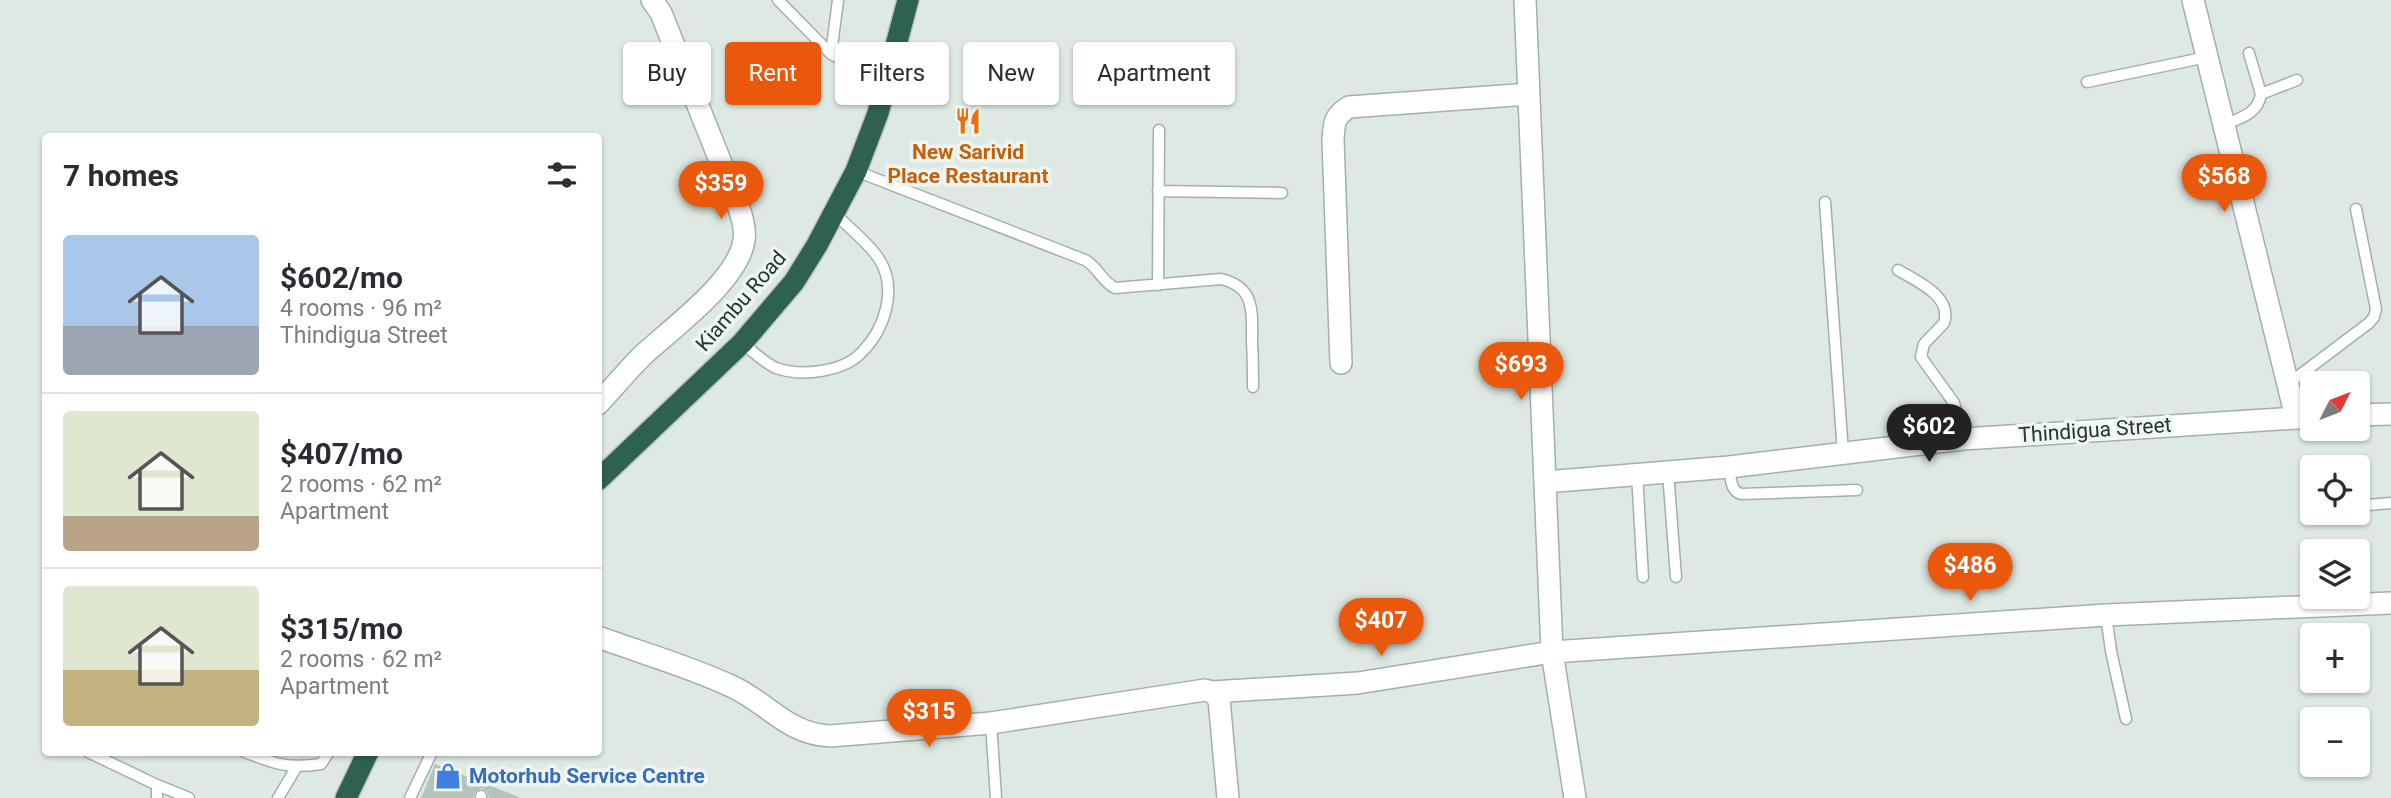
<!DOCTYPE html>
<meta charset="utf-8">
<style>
:root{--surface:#fff;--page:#f7f7f7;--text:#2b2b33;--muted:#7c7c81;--line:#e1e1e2;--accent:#ea580c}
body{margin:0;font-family:Roboto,sans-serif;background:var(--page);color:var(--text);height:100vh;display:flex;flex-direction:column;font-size:26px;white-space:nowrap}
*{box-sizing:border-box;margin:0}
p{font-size:23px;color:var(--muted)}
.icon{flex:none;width:38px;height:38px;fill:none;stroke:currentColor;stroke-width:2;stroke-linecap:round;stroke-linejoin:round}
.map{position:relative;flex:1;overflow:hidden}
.sheet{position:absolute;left:42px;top:133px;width:560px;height:623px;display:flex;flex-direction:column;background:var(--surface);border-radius:7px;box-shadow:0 2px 5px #0004}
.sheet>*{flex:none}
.top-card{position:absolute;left:623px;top:42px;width:665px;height:63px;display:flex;gap:14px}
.needle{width:46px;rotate:48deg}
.fabs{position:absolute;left:2300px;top:371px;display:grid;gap:14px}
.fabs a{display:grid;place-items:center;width:70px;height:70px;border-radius:7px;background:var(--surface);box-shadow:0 2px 5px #0004;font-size:35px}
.price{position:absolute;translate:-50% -60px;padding:0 16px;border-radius:24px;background:var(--accent);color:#fff;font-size:23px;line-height:46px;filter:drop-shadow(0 2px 4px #0008)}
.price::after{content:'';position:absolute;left:50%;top:42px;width:21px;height:16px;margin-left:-10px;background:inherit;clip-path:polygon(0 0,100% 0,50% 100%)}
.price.current{background:#222;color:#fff}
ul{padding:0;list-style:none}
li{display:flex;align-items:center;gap:21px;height:175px;padding:0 21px}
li+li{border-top:2px solid var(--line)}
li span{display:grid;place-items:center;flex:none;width:196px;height:140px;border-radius:7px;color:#555}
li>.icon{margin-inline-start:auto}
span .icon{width:84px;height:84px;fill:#fffc;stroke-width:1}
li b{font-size:30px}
h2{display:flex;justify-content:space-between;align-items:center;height:84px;padding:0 21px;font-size:30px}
.tag{padding:0 24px;border-radius:7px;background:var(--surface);box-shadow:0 2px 5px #0004;font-size:24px;line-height:63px}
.tag.current{background:var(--accent);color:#fff}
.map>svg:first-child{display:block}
</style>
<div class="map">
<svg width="2391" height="798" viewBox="0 0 2391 798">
<rect width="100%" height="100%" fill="#dfe9e3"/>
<!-- building -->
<path fill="#b4c3bc" d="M435 764 519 797V798H489L487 792 482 788 475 792 473 798H421Z"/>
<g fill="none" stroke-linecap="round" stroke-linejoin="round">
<!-- lane casing -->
<g stroke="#a2b0aa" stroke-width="13">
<path id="lane" d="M778 0 831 54 886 82
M831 54 838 0
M2087 82 2207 57
M2261 94 2297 80
M2224 125C2240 118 2258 114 2261 94L2249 53
M856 171 1085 260C1098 267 1102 282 1115 288L1221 279C1256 287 1252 313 1252 342 1253 357 1253 372 1253 387
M1158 191 1282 193
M1825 202 1843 453
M1898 270C1916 281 1953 296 1944 323L1924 344 1921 357 1954 403 1963 439
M1158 285 1159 130
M742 343C752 350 764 363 776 368 801 377 844 372 862 352 885 329 898 288 879 259 869 243 847 226 834 213
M2288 384 2369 323 2374 317 2376 309 2356 209
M1729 467C1731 477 1730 491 1741 494L1857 490
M1668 472 1676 577
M1637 474 1643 577
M2368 505 2391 503
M2106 615 2111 651 2126 719
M991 723 996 798
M88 752 157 785V798
M245 752C275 764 288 769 321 764L329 752
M157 785 189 798
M278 798 296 768
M410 798 432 752
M481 798V796"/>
</g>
<!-- street casing -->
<g stroke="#a2b0aa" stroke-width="24">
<path id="street" d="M1525 0 1552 652 1575 798
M2193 0 2296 417
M1341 363 1333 140C1334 123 1334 116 1349 107L1529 94
M598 404C613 388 627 371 642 356 671 329 739 280 744 240 746 225 740 211 735 198L661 13 652 0
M2357 415 2391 414
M1545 482 1729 467 1963 439 2312 417
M598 637C642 653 688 666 731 686 767 702 787 734 830 736L991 723 1205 690 1212 692 1219 699 1228 798
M1212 692 1358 683 1552 652 2106 615 2391 603"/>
</g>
<!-- highway casing -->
<g stroke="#bcc3c1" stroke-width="24">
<path id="highway" d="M598 480 742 343 794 282 817 245 856 171 878 113 908 0
M346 798 368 752"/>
</g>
<!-- lane -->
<use href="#lane" stroke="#fff" stroke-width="10"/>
<!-- street -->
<use href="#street" stroke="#fff" stroke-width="21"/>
<!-- highway -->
<use href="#highway" stroke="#2f6153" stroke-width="21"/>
</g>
<!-- icons -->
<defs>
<g id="restaurant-bare" transform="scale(2.1)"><path d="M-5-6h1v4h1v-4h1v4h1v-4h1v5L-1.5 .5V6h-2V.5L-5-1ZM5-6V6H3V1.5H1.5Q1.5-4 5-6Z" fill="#e8710a" stroke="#eff6f2" stroke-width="2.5" paint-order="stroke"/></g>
<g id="shop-bare" transform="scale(2.1)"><path d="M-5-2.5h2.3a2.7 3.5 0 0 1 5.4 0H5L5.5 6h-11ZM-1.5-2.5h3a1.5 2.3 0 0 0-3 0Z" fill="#3f7fe0" stroke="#eff6f2" stroke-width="2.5" paint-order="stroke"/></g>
</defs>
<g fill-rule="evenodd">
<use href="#restaurant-bare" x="968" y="121"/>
<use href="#shop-bare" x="448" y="776"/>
</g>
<g text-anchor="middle" stroke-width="7" stroke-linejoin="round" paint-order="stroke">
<!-- food labels -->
<g font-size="21" font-weight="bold" fill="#c56008" stroke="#eff6f2">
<text x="968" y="159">New Sarivid<tspan x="968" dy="24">Place Restaurant</tspan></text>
</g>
<!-- street labels -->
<g font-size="21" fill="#213730" stroke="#eff6f2">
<text transform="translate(741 301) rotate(-49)" y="7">Kiambu Road</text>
<text transform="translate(2095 430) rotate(-4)" y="7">Thindigua Street</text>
</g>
<!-- shop labels -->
<g font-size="21" font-weight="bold" fill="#366cbe" stroke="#eff6f2" text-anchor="start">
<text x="469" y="783">Motorhub Service Centre</text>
</g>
</g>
</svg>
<div class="fabs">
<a><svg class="needle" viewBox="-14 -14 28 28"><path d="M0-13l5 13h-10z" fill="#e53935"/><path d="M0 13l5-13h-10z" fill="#7c7c81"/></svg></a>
<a><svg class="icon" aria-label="locate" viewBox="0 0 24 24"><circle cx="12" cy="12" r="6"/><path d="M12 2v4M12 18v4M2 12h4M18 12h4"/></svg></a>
<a><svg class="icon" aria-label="layers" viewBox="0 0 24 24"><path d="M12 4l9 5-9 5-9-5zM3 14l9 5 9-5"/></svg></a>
<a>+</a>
<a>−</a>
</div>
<b class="price" style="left:2224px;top:214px">$568</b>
<b class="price" style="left:721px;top:221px">$359</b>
<b class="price" style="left:1521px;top:402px">$693</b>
<b class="price current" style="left:1929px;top:464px">$602</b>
<b class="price" style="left:1970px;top:603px">$486</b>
<b class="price" style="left:1381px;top:658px">$407</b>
<b class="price" style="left:929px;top:749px">$315</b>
<div class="top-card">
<a class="tag">Buy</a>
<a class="tag current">Rent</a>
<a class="tag">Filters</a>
<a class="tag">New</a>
<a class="tag">Apartment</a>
</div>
<section class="sheet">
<h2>7 homes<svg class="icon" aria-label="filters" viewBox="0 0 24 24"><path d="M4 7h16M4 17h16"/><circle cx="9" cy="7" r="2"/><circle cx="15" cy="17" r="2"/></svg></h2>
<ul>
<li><span style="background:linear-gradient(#a9c7e8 65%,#9aa5b1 0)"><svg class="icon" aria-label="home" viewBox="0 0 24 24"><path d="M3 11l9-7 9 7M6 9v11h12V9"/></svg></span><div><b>$602/mo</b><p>4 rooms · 96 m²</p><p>Thindigua Street</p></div></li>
<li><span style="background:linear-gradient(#dfe7d0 75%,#b9a48a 0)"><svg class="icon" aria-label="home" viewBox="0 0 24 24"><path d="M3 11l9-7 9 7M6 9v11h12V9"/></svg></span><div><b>$407/mo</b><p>2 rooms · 62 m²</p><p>Apartment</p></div></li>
<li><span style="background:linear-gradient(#dfe7d0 60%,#c2b280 0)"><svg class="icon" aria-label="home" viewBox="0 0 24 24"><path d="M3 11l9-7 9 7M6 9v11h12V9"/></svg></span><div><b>$315/mo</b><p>2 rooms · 62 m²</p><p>Apartment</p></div></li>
</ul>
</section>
</div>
